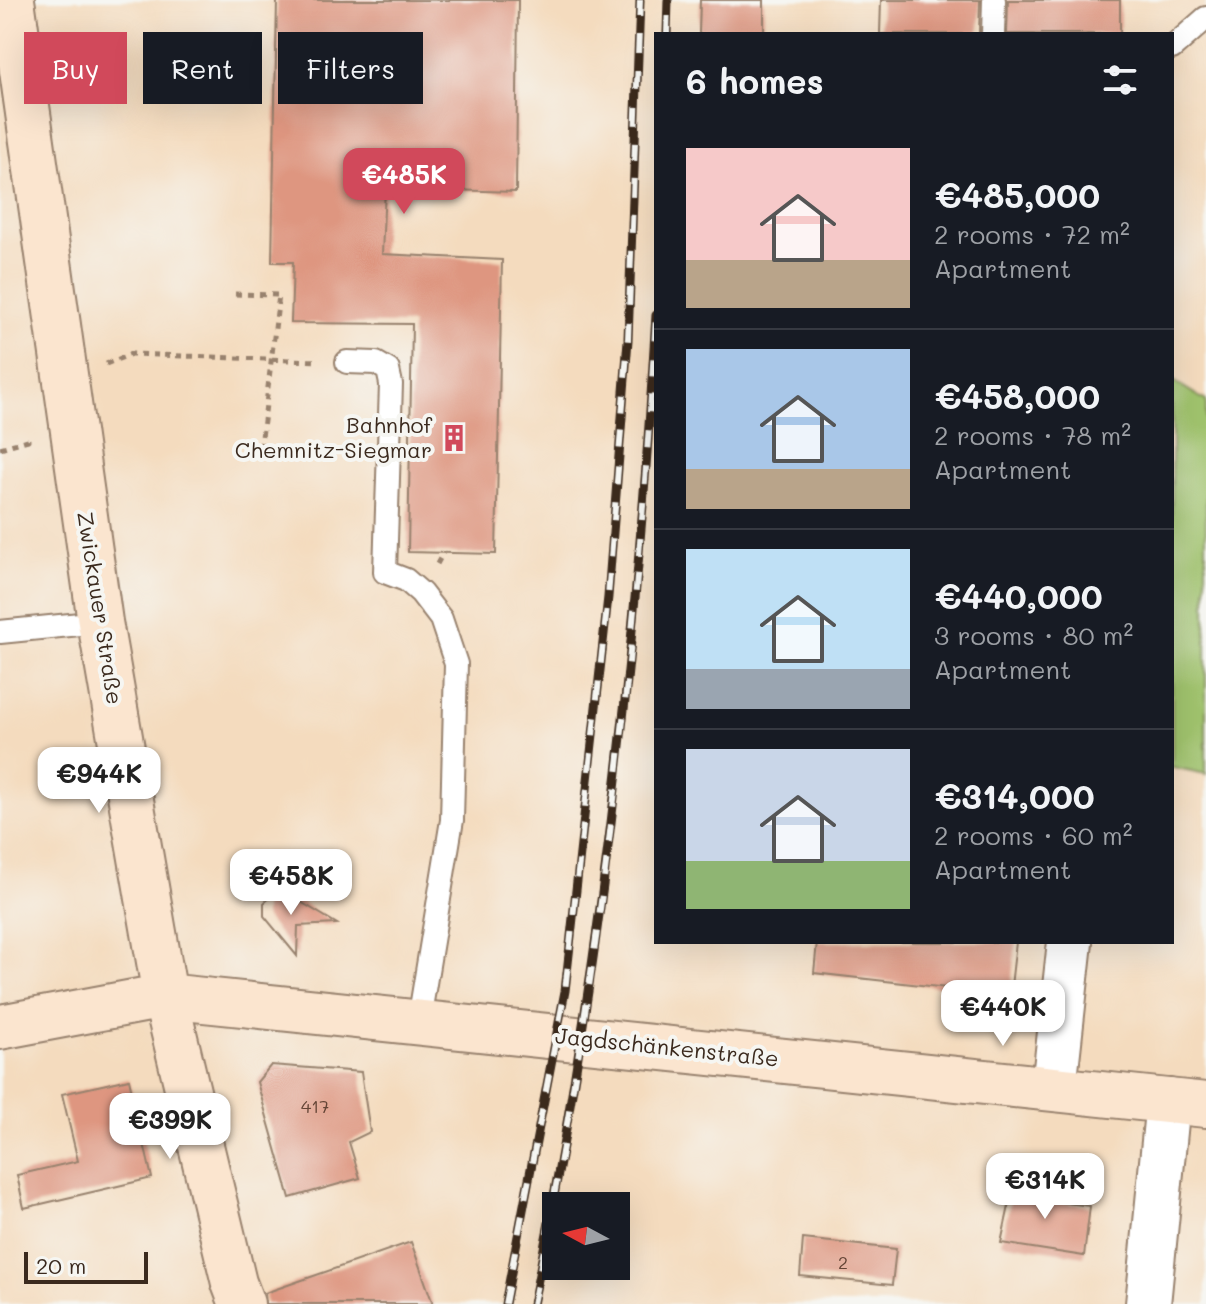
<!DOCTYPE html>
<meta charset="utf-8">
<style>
:root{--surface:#171b24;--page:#242831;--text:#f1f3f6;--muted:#9ea1a6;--line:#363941;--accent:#d1495b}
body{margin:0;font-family:Mali,sans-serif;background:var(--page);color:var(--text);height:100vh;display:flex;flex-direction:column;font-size:30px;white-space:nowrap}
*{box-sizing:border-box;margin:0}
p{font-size:26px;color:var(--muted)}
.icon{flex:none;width:44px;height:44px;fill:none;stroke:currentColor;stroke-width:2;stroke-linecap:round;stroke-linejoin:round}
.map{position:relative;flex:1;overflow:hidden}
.drawer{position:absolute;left:654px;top:32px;width:520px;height:912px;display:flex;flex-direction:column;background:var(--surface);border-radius:0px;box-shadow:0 8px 32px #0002}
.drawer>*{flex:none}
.banner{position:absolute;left:24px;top:32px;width:510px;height:72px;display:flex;gap:16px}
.needle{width:52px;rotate:277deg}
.buttons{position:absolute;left:542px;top:1192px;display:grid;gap:16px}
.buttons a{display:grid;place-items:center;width:88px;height:88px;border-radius:0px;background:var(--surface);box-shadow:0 8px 32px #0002;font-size:40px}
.scale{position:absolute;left:24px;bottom:20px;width:124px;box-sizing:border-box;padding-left:8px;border:4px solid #3b2a1e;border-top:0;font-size:22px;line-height:28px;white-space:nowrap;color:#3b2a1e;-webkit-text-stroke:6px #f6f6f2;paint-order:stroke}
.price{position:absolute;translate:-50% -68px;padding:0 18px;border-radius:16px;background:#fff;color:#222;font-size:26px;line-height:52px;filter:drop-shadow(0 2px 4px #0008)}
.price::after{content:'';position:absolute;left:50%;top:48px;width:24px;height:18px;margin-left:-12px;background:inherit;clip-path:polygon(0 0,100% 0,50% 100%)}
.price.selected{background:var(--accent);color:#fff}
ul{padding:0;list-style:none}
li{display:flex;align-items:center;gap:24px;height:200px;padding:0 32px}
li+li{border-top:2px solid var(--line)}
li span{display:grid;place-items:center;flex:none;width:224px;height:160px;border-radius:0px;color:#555}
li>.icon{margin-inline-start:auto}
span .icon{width:96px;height:96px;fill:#fffc;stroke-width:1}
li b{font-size:34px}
h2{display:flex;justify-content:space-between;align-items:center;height:96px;padding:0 32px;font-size:34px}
.tag{padding:0 28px;border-radius:0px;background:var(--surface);box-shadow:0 8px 32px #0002;font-size:28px;line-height:72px}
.tag.selected{background:var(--accent);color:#fff}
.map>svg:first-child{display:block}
</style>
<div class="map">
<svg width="1206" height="1304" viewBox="0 0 1206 1304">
<rect width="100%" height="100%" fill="#f6f6f2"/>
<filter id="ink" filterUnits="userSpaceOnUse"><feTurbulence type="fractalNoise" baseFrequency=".0125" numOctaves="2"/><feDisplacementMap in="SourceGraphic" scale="16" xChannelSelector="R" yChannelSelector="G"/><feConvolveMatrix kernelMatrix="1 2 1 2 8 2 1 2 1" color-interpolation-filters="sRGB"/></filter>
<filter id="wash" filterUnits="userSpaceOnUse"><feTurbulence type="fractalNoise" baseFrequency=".006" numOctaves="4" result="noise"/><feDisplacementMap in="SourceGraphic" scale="32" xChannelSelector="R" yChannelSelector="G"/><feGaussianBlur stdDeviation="1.8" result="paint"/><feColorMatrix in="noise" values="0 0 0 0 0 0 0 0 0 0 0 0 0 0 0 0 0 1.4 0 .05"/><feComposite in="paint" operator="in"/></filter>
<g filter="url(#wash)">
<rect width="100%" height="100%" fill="#f4dbbe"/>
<!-- green -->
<path fill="#a0c36d" stroke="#6e7646" stroke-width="2" d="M1172 380 1206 401V774L1172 767Z"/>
<g id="blocks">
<!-- building -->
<path fill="#de9680" d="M277 0H518L516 192 385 188 382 254 502 260 496 554 408 552 412 324 291 323 293 262H272Z
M700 0H764V34H699Z
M881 0H980L979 34H880Z
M1008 0H1120V34H1007Z
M286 893 337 924 298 926 297 956 264 916V903L274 894Z
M817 942H1016L1010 995 814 973Z
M271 1065 361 1072 370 1132 349 1142 360 1178 290 1198 257 1082Z
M129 1079 152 1178 24 1208 17 1175 78 1161 62 1094Z
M1014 1183 1060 1188 1058 1202 1090 1206 1084 1256 1001 1243Z
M803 1239 896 1249 892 1285 800 1276Z
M411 1242 433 1304H266L265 1293Z"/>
</g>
</g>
<g filter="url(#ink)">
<use href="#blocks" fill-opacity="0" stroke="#98826e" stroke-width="2"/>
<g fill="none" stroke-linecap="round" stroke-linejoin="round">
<!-- lane casing -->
<g stroke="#98826e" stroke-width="26">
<path id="lane" d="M993 34 994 0
M1172 48 1206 18
M347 362 376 363 388 370 391 384 385 572 406 580 421 593 441 619 456 664 452 820 419 1020
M0 632 100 622"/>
</g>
<!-- street casing -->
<g stroke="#98826e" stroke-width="48">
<path id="street" d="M1054 1087 1070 942
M1148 1304 1168 1101"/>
</g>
<!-- secondary casing -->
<g stroke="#98826e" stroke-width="48">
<path id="secondary" d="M12 0 100 622 165 996 234 1283 242 1304
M0 1027 165 996 1206 1105"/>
</g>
<!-- path -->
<path stroke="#98826e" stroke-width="5" stroke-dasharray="6 6" stroke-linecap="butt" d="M235 294 279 295 261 446
M106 364 131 354 318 361
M0 448 28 440 27 435
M437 564 443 553"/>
<!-- lane -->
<use href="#lane" stroke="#fff" stroke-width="22"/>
<!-- street -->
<use href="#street" stroke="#fff" stroke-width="44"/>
<!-- secondary -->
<use href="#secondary" stroke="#fbe5cf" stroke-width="44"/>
<!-- rail casing -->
<g stroke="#3b2a1e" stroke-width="9">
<path id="rail" d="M667 34 668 0
M505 1304 565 991 608 597 628 340 640 0
M533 1304C600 978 637 647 656 315"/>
</g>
<!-- rail -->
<use href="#rail" stroke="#f6f6f2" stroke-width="6" stroke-dasharray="18" stroke-linecap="butt"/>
</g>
</g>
<!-- icons -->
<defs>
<g id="building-bare" transform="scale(2.16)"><path d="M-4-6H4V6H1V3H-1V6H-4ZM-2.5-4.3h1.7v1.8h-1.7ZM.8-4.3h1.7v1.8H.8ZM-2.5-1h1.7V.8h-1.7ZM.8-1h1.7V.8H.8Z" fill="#d1495b" stroke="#f6f6f2" stroke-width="2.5" paint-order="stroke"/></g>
</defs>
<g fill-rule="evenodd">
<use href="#building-bare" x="454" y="438"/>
</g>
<g text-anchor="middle" stroke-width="8" stroke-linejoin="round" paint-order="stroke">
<!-- number labels -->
<g font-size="18" fill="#644536">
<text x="315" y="1113">417</text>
<text x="843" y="1269">2</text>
</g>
<!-- poi labels -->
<g font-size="22" fill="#3b2a1e" stroke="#f6f6f2" text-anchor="end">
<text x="432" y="433">Bahnhof<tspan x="432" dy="25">Chemnitz-Siegmar</tspan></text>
</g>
<!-- street labels -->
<g font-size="22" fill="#3b2a1e" stroke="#f6f6f2">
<text transform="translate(100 608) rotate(81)" y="8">Zwickauer Straße</text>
<text transform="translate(667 1047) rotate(6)" y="8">Jagdschänkenstraße</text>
</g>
</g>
</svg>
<div class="buttons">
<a><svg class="needle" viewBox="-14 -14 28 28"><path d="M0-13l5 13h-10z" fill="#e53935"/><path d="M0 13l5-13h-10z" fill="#9ea1a6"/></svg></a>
</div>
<div class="scale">20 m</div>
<b class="price selected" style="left:404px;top:216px">€485K</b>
<b class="price" style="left:99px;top:815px">€944K</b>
<b class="price" style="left:291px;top:917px">€458K</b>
<b class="price" style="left:1003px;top:1048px">€440K</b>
<b class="price" style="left:170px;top:1161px">€399K</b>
<b class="price" style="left:1045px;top:1221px">€314K</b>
<div class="banner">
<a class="tag selected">Buy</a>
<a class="tag">Rent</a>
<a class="tag">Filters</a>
</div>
<section class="drawer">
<h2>6 homes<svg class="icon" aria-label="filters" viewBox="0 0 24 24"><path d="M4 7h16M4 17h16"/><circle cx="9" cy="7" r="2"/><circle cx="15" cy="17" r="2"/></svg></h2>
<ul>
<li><span style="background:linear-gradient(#f6c9c9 70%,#b9a48a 0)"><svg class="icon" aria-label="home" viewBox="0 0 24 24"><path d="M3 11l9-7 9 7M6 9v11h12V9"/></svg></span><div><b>€485,000</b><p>2 rooms · 72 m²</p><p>Apartment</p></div></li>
<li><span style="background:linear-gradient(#a9c7e8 75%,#b9a48a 0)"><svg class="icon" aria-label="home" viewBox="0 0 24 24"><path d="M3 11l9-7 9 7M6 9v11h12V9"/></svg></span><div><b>€458,000</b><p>2 rooms · 78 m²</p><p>Apartment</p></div></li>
<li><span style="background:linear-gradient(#bfe0f5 75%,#9aa5b1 0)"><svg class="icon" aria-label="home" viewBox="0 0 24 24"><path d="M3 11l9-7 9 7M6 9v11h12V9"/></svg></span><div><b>€440,000</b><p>3 rooms · 80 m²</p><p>Apartment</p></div></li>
<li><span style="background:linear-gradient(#c9d6e8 70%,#8fb573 0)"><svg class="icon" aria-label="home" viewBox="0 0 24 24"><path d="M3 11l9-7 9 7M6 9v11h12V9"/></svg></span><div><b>€314,000</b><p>2 rooms · 60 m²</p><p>Apartment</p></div></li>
</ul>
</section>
</div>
